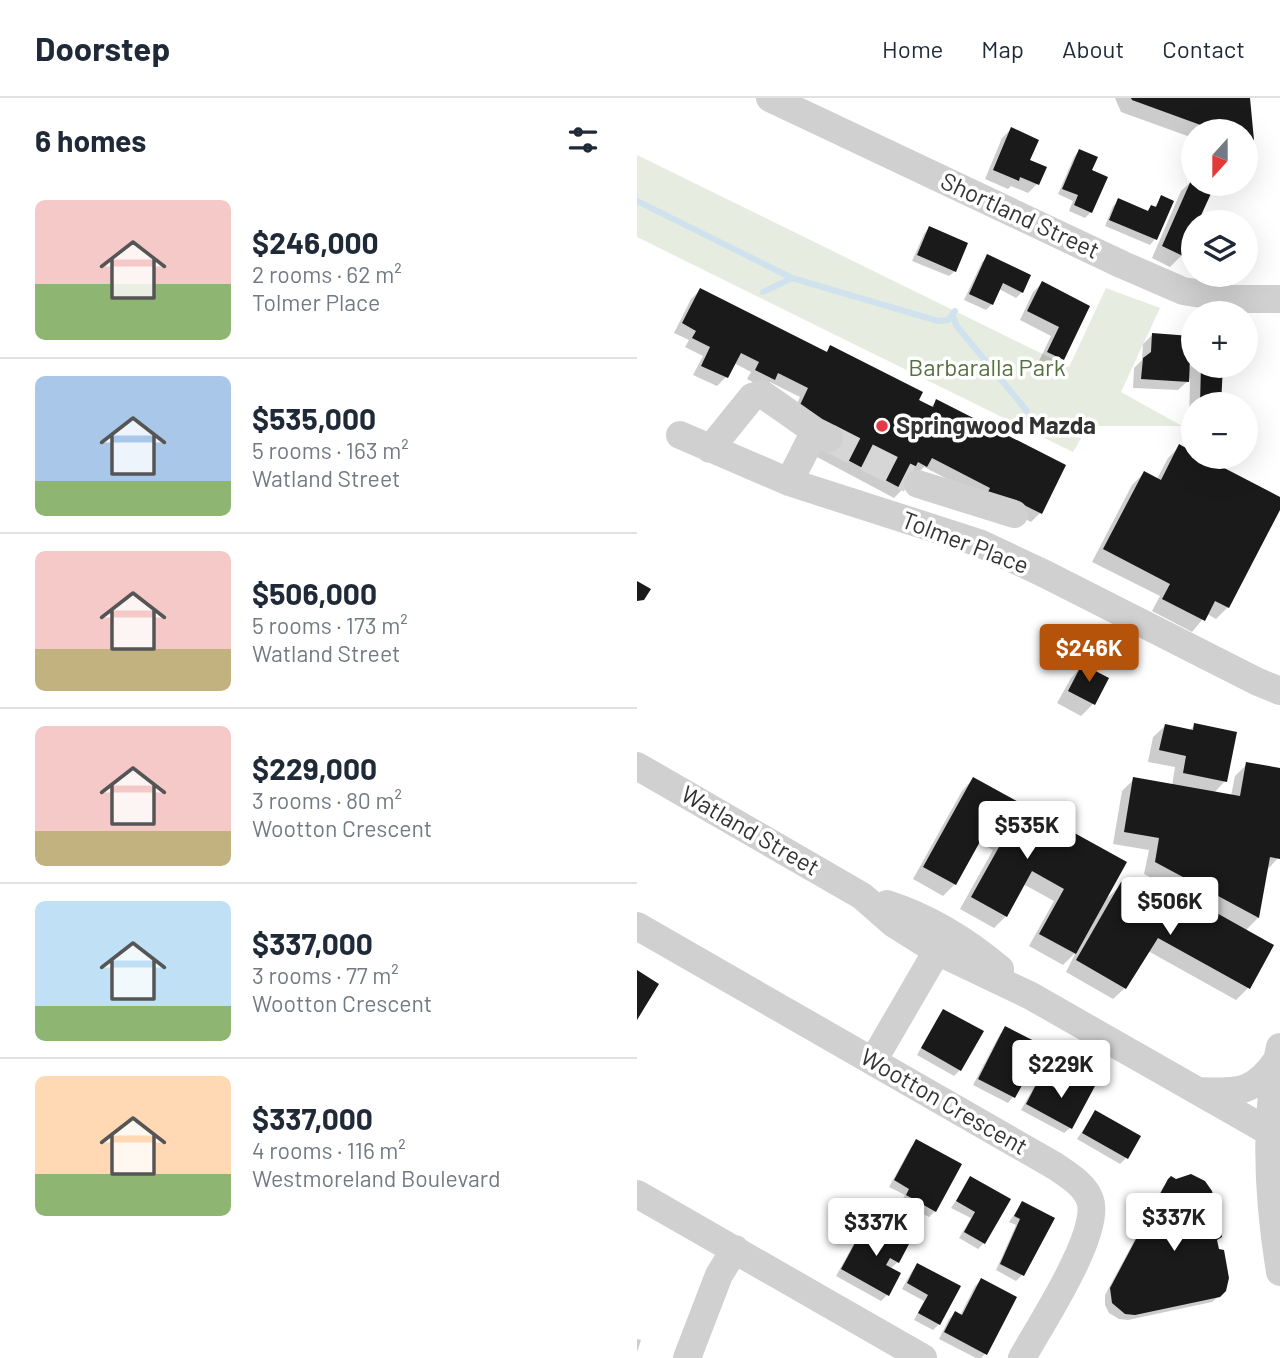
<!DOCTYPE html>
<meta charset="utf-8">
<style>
:root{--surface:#fff;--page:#f6f6f7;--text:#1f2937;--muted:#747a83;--line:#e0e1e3;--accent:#b45309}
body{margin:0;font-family:Barlow,sans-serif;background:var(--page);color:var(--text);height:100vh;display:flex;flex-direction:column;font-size:26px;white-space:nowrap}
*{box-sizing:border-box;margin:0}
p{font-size:23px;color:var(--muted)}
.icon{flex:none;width:38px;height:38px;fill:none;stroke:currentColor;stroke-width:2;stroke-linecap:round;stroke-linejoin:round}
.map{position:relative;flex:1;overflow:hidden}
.side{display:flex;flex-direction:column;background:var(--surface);width:637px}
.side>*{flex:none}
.needle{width:46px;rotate:201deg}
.buttons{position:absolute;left:544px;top:21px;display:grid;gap:14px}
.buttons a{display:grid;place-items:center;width:77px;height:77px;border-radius:50%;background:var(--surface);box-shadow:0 7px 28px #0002;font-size:35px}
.price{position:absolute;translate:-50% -60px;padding:0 16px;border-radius:7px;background:#fff;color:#222;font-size:23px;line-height:46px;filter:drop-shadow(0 2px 4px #0008)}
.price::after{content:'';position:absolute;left:50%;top:42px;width:21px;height:16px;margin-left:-10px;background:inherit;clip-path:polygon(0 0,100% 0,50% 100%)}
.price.active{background:var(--accent);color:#fff}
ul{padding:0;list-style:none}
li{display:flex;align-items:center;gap:21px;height:175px;padding:0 35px}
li+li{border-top:2px solid var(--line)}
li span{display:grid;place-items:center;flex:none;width:196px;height:140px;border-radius:10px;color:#555}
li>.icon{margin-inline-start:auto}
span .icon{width:84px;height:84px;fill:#fffc;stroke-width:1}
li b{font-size:30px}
h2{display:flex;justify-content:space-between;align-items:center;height:84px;padding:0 35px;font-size:30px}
header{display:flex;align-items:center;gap:42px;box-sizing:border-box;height:98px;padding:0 35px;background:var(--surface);border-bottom:2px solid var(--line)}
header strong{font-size:33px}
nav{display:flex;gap:38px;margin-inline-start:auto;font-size:24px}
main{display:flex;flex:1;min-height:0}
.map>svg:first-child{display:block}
</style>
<header>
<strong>Doorstep</strong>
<nav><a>Home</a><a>Map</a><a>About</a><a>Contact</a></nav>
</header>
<main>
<section class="side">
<h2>6 homes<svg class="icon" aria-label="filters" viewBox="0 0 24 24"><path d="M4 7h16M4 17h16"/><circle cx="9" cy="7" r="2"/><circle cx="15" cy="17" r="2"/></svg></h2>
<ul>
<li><span style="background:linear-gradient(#f6c9c9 60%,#8fb573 0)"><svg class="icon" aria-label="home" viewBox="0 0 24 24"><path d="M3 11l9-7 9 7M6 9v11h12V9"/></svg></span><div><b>$246,000</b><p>2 rooms · 62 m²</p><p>Tolmer Place</p></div></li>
<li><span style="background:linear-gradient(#a9c7e8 75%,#8fb573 0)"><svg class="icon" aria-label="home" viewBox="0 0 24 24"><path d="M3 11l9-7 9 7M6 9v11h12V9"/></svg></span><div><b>$535,000</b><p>5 rooms · 163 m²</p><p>Watland Street</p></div></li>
<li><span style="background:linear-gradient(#f6c9c9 70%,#c2b280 0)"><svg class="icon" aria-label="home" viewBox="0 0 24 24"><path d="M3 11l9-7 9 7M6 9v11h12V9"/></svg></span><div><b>$506,000</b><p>5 rooms · 173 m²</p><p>Watland Street</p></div></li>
<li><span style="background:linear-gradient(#f6c9c9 75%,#c2b280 0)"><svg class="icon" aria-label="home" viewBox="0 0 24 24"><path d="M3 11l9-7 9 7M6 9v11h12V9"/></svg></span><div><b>$229,000</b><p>3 rooms · 80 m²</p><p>Wootton Crescent</p></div></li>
<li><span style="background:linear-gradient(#bfe0f5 75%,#8fb573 0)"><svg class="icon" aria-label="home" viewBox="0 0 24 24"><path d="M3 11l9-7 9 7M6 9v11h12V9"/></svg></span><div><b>$337,000</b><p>3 rooms · 77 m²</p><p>Wootton Crescent</p></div></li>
<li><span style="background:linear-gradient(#ffd9b3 70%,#8fb573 0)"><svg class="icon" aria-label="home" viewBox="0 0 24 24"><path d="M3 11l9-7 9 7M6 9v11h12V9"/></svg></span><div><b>$337,000</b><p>4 rooms · 116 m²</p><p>Westmoreland Boulevard</p></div></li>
</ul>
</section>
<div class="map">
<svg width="643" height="1260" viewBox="0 0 643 1260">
<rect width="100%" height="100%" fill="#fff"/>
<!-- green -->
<path fill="#e6ecdf" d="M0 57 432 269 469 190 523 210 484 294 545 328H451L436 354 0 139Z"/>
<!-- shadow -->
<path fill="#0003" d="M478 0H611L615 41 609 47V33H556V40L484 14Z
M374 31 400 86 391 95 374 88 371 91 348 81 365 40Z
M442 53 453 73 454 114 448 120 432 113 436 103 421 96 437 59Z
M556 82V86H565L575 90 559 124H556V130L545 157 533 169 515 160 544 93Z
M525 99 518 141 513 147 468 128 476 108 482 103 509 114 514 109 517 110Z
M292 130 318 173 312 178 275 163 287 136Z
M351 159 385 194 379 200 362 191 355 206 349 212 327 202 345 164Z
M405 185 451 208 425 261 416 270 402 263 414 238 383 222 396 194Z
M63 192 188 255 194 249 293 309 300 303 403 415 394 424 287 369 257 400 180 359 154 318 163 299 133 284 127 290 110 281 114 274 97 265 89 279 80 288 56 277 66 258 48 249 52 242 37 235 54 201Z
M515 237 551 271 556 265V268H584L582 306H556V327H552L553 281 541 292 496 290 497 270 505 262 506 246Z
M542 349 556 356V359H562L643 400V408L591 509 579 521 570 516 555 534 515 513 523 498 455 464 495 387 507 375 520 381 531 360Z
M445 568 470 581 456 606 444 618 420 605 434 580Z
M558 627 588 683 577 695 594 698 598 678 610 666 643 672 641 760 629 773 621 820 608 833 611 890 599 902 511 853 488 890 476 901 429 874 439 854 426 867 392 848 417 803 386 786 369 818 357 830 323 811 356 752 341 744 318 786 306 798 276 781 325 693 336 681 468 802 484 787 508 799 520 788 542 800 545 796 507 776 512 752 476 746 485 693 497 681 535 688 538 669 511 664 516 639 528 628 552 633Z
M307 913 323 972 317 978 280 957 301 919Z
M369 930 400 968 394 974 380 966 376 975 386 980 376 999 371 1005 336 987 363 936Z
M441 981 433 1030 427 1035 384 1012 397 989 402 983 420 993 427 985 434 989Z
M458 1014 489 1060 483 1066 440 1041Z
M280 1044 298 1113 292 1119 264 1104 268 1097 252 1089 274 1049Z
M334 1080 347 1145 341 1151 322 1140 334 1120 314 1110Z
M534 1081 579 1143 581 1199 575 1204 491 1222 482 1221 472 1215 468 1207V1197L526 1089Z
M385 1105 415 1121 385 1177 379 1183 359 1172 379 1127 372 1124Z
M231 1126 261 1164 253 1171 250 1197 244 1203 199 1178 225 1131Z
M281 1167 302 1226 296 1232 277 1222 287 1203 265 1191 275 1173Z
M344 1182 348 1256 344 1260H339L302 1241 312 1221 318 1215 323 1218 338 1188Z
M0 1241 4 1242 0 1254Z"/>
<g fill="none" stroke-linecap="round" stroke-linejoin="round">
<!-- stream -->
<path stroke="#cfe2ee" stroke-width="6" d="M0 103 155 180 301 223 311 222 318 213
M126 194 155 180
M316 218 319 227 390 313"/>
</g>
<!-- building -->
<path fill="#1a1a1a" d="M494 0H613L617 42 609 44V33H580L495 2Z
M374 29 402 42 393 62 410 69 402 87 383 79 382 83 356 72Z
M442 51 461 59 455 72 471 79 455 115 437 107 441 97 425 91Z
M556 78V86H569L577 89 561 124H556V135L546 158 525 148Z
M524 97 537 103 520 142 472 122 481 100 511 113 514 107 519 109Z
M292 128 331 145 319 174 280 157Z
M350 156 394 177 386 195 366 185 356 207 332 196Z
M405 183 453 208 427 262 410 254 422 229 390 213Z
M63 190 190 254 193 247 286 294 282 302 296 309 299 301 429 367 405 416 375 401 349 398 353 390 295 360 290 369 281 364 267 392 188 350 162 309 171 290 141 275 138 282 118 272 122 264 104 255 91 280 64 268 73 249 55 240 59 233 45 225Z
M515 235 554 238 552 284 504 281 506 260 514 254Z
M564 268H586L584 306H563Z
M542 346 556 354V359H566L643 399V412L592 510 578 503 568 523 525 501 533 486 466 451 507 373 524 382Z
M0 483 14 491 7 502 0 503Z
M445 566 472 580 458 607 431 593Z
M557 625 600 634 590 684 546 675 549 658 522 652 528 626 556 632Z
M609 664 643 670V761L633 759 622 820 518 764 522 740 487 734 496 679 603 698Z
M336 679 490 764 439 856 402 836 427 791 395 773 370 819 334 799 367 740 350 731 319 787 286 769Z
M484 784 512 799 519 785 542 798 544 795 637 847 613 891 521 840 489 891 439 862Z
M0 872 22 886 0 922Z
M306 911 347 933 324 973 284 950Z
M368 928 411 950 402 969 386 961 378 974 389 980 378 1000 341 981Z
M440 979 458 988 435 1031 389 1006 402 981 422 992 426 983 435 988Z
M458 1012 504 1038 491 1061 445 1035Z
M279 1041 325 1066 299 1114 269 1097 272 1091 257 1082Z
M554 1076 568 1083 575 1093 585 1139 580 1142 582 1151 587 1152 592 1180 589 1193 583 1199 498 1217 488 1216 475 1205 473 1190 531 1081 534 1078 539 1081Z
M333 1078 374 1101 348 1146 327 1134 338 1114 319 1103Z
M385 1103 418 1120 387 1178 363 1166 383 1121 377 1118Z
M230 1123 272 1146 262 1165 253 1160 249 1167 264 1175 252 1198 204 1171Z
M280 1165 324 1188 303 1227 281 1215 291 1197 270 1185Z
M344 1180 380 1199 350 1257 307 1234 318 1213 325 1217Z"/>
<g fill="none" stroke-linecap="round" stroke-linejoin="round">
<!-- minor-tunnel -->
<path stroke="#d6d6d6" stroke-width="28" stroke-dasharray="28 14" stroke-linecap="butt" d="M192 340 273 381"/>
<!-- minor -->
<path stroke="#d0d0d0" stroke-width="28" d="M133 0 486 167 546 193 594 201H643
M43 337 152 384 342 445 408 476 621 584 643 593
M73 351 115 299 125 296 178 333 192 340
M152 384 178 333
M281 386 377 416
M0 668 225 798 257 826 300 853 394 898 643 1040
M250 806C291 819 331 844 363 871
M0 828 418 1068C431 1077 448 1087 453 1102 465 1134 402 1229 385 1260
M643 949C626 1022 631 1100 643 1174
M236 963 300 853
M562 993C600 994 617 996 640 962
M0 1096 286 1260
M50 1260 82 1177 98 1151"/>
</g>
<!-- markers -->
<circle fill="#e63946" stroke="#fff" stroke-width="2.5" cx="245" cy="328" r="7"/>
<g text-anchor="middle" stroke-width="7" stroke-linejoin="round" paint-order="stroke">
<!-- street labels -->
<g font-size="24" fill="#333" stroke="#fff">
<text transform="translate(383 118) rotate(25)" y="8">Shortland Street</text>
<text transform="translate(328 445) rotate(21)" y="8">Tolmer Place</text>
<text transform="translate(113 733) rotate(30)" y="8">Watland Street</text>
<text transform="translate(307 1004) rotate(30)" y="8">Wootton Crescent</text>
</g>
<!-- park labels -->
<g font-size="24" fill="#56703f" stroke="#fff">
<text x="350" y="278">Barbaralla Park</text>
</g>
<!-- poi labels -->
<g font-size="24" font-weight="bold" fill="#333" stroke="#fff" text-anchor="start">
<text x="259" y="336">Springwood Mazda</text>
</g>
</g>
</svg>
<div class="buttons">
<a><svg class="needle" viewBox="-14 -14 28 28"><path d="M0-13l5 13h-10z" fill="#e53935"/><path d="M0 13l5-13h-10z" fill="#747a83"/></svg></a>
<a><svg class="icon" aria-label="layers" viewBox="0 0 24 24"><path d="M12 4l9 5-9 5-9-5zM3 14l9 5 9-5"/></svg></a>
<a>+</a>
<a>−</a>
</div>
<b class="price active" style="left:452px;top:586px">$246K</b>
<b class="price" style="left:390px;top:763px">$535K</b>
<b class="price" style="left:533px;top:839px">$506K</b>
<b class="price" style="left:424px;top:1002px">$229K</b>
<b class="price" style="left:537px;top:1155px">$337K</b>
<b class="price" style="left:239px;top:1160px">$337K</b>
</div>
</main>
